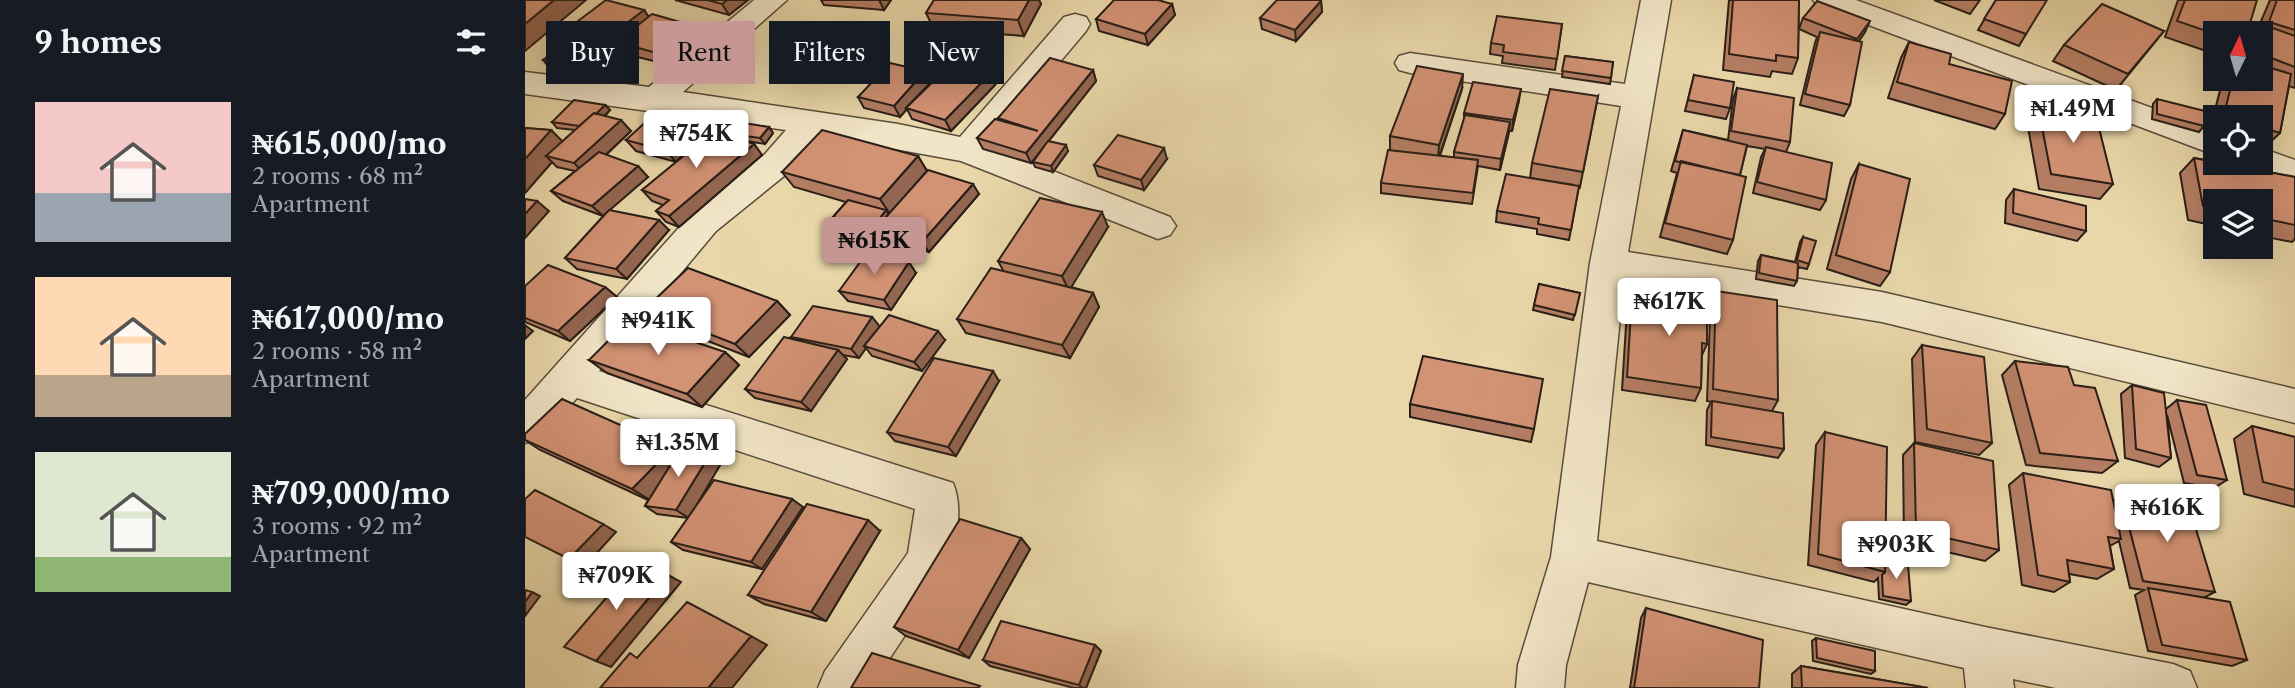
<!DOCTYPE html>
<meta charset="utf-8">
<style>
:root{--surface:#171b24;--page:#20242c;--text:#f1f3f6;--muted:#9ea1a6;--accent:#c59692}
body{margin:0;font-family:"Libre Caslon Text",serif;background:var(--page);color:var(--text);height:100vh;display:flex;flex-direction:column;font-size:26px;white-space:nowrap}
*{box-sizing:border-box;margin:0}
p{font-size:23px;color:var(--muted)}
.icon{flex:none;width:38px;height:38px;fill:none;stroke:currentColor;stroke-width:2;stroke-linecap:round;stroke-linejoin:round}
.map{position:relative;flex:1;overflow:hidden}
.sheet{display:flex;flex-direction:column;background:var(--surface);width:525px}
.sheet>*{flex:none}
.banner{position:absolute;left:21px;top:21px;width:665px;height:63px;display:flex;gap:14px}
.needle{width:46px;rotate:5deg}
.tools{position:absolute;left:1678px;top:21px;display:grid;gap:14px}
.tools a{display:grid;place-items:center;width:70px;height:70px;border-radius:0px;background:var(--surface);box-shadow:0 7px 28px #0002;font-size:35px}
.price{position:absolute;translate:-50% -60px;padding:0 16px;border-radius:7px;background:#fff;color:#222;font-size:23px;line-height:46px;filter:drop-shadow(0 2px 4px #0008)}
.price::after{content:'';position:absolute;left:50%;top:42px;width:21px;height:16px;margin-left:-10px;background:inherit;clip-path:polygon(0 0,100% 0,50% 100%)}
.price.current{background:var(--accent);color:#111}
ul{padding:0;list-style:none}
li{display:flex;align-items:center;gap:21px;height:175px;padding:0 35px}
li span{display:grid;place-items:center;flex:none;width:196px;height:140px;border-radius:0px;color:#555}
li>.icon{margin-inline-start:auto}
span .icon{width:84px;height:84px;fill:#fffc;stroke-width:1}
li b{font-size:30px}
h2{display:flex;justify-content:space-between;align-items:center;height:84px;padding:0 35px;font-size:30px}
.tag{padding:0 24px;border-radius:0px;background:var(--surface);box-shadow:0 7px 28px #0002;font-size:24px;line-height:63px}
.tag.current{background:var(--accent);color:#111}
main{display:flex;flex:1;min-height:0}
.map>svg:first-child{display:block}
</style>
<main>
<section class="sheet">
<h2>9 homes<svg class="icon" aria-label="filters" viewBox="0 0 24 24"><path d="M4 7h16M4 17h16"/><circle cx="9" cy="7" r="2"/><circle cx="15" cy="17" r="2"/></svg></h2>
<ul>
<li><span style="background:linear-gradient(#f6c9c9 65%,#9aa5b1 0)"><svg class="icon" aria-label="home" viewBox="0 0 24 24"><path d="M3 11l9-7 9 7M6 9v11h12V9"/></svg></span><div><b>₦615,000/mo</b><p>2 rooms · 68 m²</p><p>Apartment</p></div></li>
<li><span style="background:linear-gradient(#ffd9b3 70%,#b9a48a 0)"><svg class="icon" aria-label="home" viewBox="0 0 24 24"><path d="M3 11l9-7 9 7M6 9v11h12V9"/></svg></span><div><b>₦617,000/mo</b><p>2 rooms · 58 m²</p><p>Apartment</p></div></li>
<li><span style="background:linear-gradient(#dfe7d0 75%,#8fb573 0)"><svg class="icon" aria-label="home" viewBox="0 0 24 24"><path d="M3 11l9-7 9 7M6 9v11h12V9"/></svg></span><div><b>₦709,000/mo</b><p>3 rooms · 92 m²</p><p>Apartment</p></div></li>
</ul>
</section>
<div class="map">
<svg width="1770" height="688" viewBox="0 0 1770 688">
<rect width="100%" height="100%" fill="#e9d7a9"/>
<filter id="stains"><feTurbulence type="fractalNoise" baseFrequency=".00286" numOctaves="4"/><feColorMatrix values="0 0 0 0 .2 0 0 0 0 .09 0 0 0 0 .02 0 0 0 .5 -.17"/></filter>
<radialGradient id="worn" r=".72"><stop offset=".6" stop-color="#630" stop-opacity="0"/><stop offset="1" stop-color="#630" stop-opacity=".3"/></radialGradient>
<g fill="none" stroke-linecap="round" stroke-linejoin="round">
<!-- minor casing -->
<g stroke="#594c3c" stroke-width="3">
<path id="minor" d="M229 0H262L158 92 373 124 435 137 539 17 550 14 561 17 565 24 561 31 464 146 645 217 651 226 645 235 633 239 436 161 293 135 264 172 191 231 74 371 428 483C439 508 431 550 420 575L345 688H293L300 671 383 553 390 509 52 398 14 438 0 443V400L167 213 240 154 261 130 0 94V72L124 87Z
M1116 0H1146L1103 252 1357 292 1770 389V423L1357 322 1099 280 1072 541 1460 627 1648 664 1665 671 1672 688H1531L1488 679 1489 688H1441L1439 668 1063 582 1041 665 1039 688H991L993 665 1026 557 1065 263 1096 106 885 73 874 70 870 63 874 56 885 53 1100 84Z
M1288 0H1331L1690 131V155L1293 6Z
M1736 148 1770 160V185L1724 169 1721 163H1736Z"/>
</g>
<!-- minor -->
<use href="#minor" fill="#f1e5c7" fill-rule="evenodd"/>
</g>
<!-- wall -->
<path fill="#b57e64" stroke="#291e17" stroke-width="2" d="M150 0H223L204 15Z
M296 0H366L359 10 299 5Z
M409 0H514L516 4 499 36 409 29 401 13Z
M1204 0H1274L1273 58 1267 74 1247 71 1245 77 1198 70Z
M1409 0H1455L1445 14Z
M1471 0 1501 34 1494 46 1453 30Z
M1653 0H1732L1690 33V54L1640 37Z
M1745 0H1770V88L1764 86 1755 133 1739 148 1736 147V117H1690V131L1685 129 1698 79H1736V33H1731Z
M796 1 797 12 771 41 737 29 735 18Z
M647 4 650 15 623 45 574 31 571 19Z
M119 10 124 17 177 37 144 65 101 54 95 46 58 35 49 24Z
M1278 18 1340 32 1334 41 1325 105 1319 116 1275 105 1290 43 1292 37 1274 29Z
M1037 24 1030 70 977 63 978 56 965 54 966 43Z
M1639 31 1591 90 1528 61 1539 45Z
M63 42 64 43 82 47 87 53 59 77 41 73 37 69 23 66 18 60Z
M1384 42 1424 64 1480 114 1470 129 1363 98 1376 58Z
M1040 56 1088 62 1085 84 1037 77Z
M568 70 571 81 524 141 543 151 528 172 510 167 508 162 516 150 506 163 458 149 452 138 474 120 473 118Z
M400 71 406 82 470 85 426 131 387 119 382 109 375 117 339 108 333 97Z
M1169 75 1205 108 1201 119 1160 111Z
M1212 88 1265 142 1261 152 1301 200 1295 210 1228 193 1236 157 1240 149 1222 146 1215 175 1208 240 1202 254 1135 237 1152 173 1146 171 1158 130 1203 140 1208 99Z
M937 89 915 156 929 158V152L939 119V113L994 100 987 131H984L975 170 953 166 947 204 856 193V183L865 150V136Z
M1073 96 1055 187 1054 186 1044 240 1012 234V229L971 222 972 211 1049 185 1005 178 1007 163Z
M1632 99 1679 126 1674 132 1627 119 1628 104Z
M1512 101 1548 120 1588 184 1575 199 1514 189 1501 116Z
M80 105 85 110 80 116 106 131 81 155 123 177 84 210 144 230 102 279 52 269 40 258 82 212 78 216 38 201 26 191 50 171 32 167 27 162 0 193V128L26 130 37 142 50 130 32 128 27 122Z
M244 127 248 133 240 144 221 141 229 144 237 155 154 227 141 222 131 211 138 205 127 201 117 190 205 135 204 134Z
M166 128 175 139 151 162 111 151 101 140Z
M393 156 402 171 454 194 404 252 359 237 354 229 351 233 312 222 308 217 321 202 269 187 257 172Z
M1669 158 1770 177V239L1767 242 1736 236V201H1690V226L1663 220 1655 173Z
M642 159 619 190 573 176 569 165Z
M1334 164 1365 272 1355 286 1302 269 1326 179Z
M1489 189 1561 231 1552 241 1480 223 1481 200Z
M583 227 546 287 568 293 574 307 545 358 441 333 432 319 479 272 473 261Z
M1278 237 1284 264 1282 269 1273 267 1272 281 1269 286 1231 279 1233 261 1236 255 1270 262 1275 242Z
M391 273 366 310 323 301 314 291Z
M1014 284 1055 293 1048 320 1008 310Z
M0 286 80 287 92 297 45 341 0 322Z
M1136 289 1186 302 1191 291 1253 400 1247 411 1259 449 1253 458 1181 445 1182 410 1186 402 1182 401 1185 318 1182 323V344L1177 355 1176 388 1170 401 1097 390 1102 310 1107 296 1132 300Z
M252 301 265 315 224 357 136 323 120 309Z
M347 317 355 327 420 340 397 371 347 356 341 348 334 358 318 355 322 359 286 411 230 398 220 389 268 339 266 337Z
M1397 345 1467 443 1454 455 1390 442 1387 359Z
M200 352 214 365 177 407 82 373 64 360Z
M1490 361 1549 385 1593 461 1577 473 1501 465 1477 375Z
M474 381 431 456 370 441 362 432Z
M1607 385 1641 409 1652 400 1702 480 1689 488 1659 483 1642 415 1646 458 1634 467 1600 458 1596 394Z
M885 404 1009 429 1006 442 885 417Z
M1727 426 1770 437V507L1719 494 1709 439Z
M1300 432 1360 560 1386 601 1381 605 1354 599 1353 578 1349 582 1283 565 1291 445Z
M0 434 153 452 198 460 169 508 278 507 237 569 158 550 146 542 163 518 132 514 120 506 123 500 15 450 0 440Z
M1389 443 1474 550 1460 561 1379 542 1378 455Z
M1498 473 1588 501 1596 496 1690 592 1678 598 1722 660 1707 666 1623 651 1610 595 1619 590 1605 588 1594 541 1585 546 1589 569 1572 579 1544 574 1545 582 1529 592 1497 585 1484 485Z
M355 531 301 621 239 604 223 595Z
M496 538 505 549 444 658 381 636 369 627Z
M1121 608 1234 688H1105L1116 618Z
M1291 638 1350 671 1346 674 1288 661 1287 641Z
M570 645 576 651 561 688H549L465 666 458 660Z
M1276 666 1403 688H1267V674Z"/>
<!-- shaded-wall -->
<path fill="#936651" stroke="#291e17" stroke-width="2" d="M29 0H61L0 51V24Z
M202 0H223L204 15 197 4Z
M354 0H366L359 10Z
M504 0H514L516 4 499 36 493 20Z
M796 1 797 12 771 41 770 30Z
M647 4 650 15 623 45 620 34Z
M119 10 127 22 92 43 86 35Z
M1345 21 1340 32 1327 51 1332 39Z
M169 26 177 37 144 65 135 54Z
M63 42 68 47 40 68 36 64Z
M82 47 87 53 59 77 53 72Z
M568 70 571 81 506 163 501 153Z
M400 71 406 82 381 108 382 109 375 117 369 106Z
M465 74 470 85 426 131 420 120Z
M938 74 937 89 913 160 914 145Z
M996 89 994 100 987 131 988 120Z
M80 105 85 110 63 133 58 127Z
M96 120 106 131 60 174 49 163Z
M985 122 984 133 975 170 976 159Z
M244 127 248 133 240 144 235 138Z
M166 128 175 139 151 162 141 151Z
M26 130 41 145 21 156 27 162 0 193V159Z
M229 144 237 155 154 227 144 216Z
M541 145 543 151 528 172 526 166Z
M639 148 642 159 619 190 616 180Z
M393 156 402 171 365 214 355 199Z
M113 166 123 177 78 216 67 206Z
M448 184 454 194 404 252 397 242Z
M12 201 24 211 0 238V214Z
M361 210 365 216 352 227 354 229 351 233 347 228Z
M577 212 583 227 544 291 537 276Z
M134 220 144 230 102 279 91 269Z
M384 262 391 273 366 310 359 300Z
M80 287 92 297 45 341 33 331Z
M568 293 574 307 545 358 537 345Z
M252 301 265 315 224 357 210 344Z
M347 317 355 327 339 346 341 348 334 358 326 349Z
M0 325 8 331 0 339Z
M413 331 420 340 397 371 389 362Z
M313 350 322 359 286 411 276 402Z
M200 352 214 365 177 407 162 394Z
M468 371 474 381 431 456 423 447Z
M147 448 163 460 125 500 107 489Z
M187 451 198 460 164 518 151 510Z
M267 499 278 507 237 569 226 562Z
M343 520 355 531 301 621 286 612Z
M78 524 91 532 59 567 44 559Z
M496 538 505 549 444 658 433 650Z
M143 575 156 582 86 667 71 661Z
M7 592 15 596 0 616V602Z
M226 636 242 645 207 688H183Z
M570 645 576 651 561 688H557L554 685Z"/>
<!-- building -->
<path fill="#d29274" stroke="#291e17" stroke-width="2" d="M0 0H29L0 24Z
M81 0 119 10 86 35 49 24Z
M182 0H202L197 4Z
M409 0H504L493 20 401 13Z
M589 0H633L647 4 620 34 571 19Z
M752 0H794L796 1 770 30 735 18Z
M1208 0H1274L1273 58 1251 55V61L1204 54Z
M1471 0H1522L1501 34 1459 19Z
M1660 0H1732L1722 33 1690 34 1652 21Z
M1752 0H1770V30L1744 22Z
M1292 1 1345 21 1332 39 1278 18Z
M1577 4 1639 31 1603 74 1539 45Z
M127 14 169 26 135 54 92 42Z
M972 16 1037 24 1032 59 978 52 979 45 966 43Z
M1739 25 1770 36V67L1736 54 1735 33Z
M1295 32 1337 42 1325 105 1280 94Z
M45 38 63 42 36 64 18 60Z
M1384 42 1426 54 1424 64 1487 81 1480 114 1372 82Z
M64 43 82 47 53 72 36 67Z
M1040 56 1088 62 1086 78 1037 71Z
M525 58 568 70 501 153 452 138 470 119 513 131 473 118Z
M365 63 400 71 369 106 333 97Z
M427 63 465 74 420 120 381 108Z
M1736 65 1766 74 1755 133 1736 127V117H1709L1699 114 1708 79H1736Z
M892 66 938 74 914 145 865 136Z
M1169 75 1209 82 1205 108 1163 100Z
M948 82 996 89 988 120 939 113Z
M1212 88 1269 98 1265 142 1206 131Z
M1025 89 1073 96 1058 172 1007 163Z
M1632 99 1680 111 1679 126 1632 114Z
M49 100 80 105 71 114 69 113 54 126 27 122Z
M1512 101 1545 106 1548 120 1573 124 1588 184 1526 174Z
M69 113 96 120 49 163 21 156Z
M940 115 985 122 976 159 929 152Z
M126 117 166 128 141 151 101 140Z
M213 122 244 127 235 138 204 134Z
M0 128 26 130 0 159Z
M190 130 229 144 144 216 131 211 144 200 117 190Z
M297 130 393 156 355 199 257 172Z
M1158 130 1222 145 1215 175 1150 161Z
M593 135 639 148 616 180 569 165Z
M523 141 541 145 526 166 508 162Z
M1241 147 1307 163 1301 200 1232 182Z
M863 150 953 160 948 193 856 183Z
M74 152 113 166 67 206 26 191Z
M1669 158 1690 162V163H1696L1770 177V225L1736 218V201H1690V208L1678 206Z
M1156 161 1221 177 1208 240 1140 223Z
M1334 164 1385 179 1365 272 1311 255Z
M403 170 448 184 397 242 352 227Z
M981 174 1054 186 1046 230 1013 224 1014 218 972 211Z
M1489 189 1561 206V231L1488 213Z
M515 198 577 212 537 276 473 261Z
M0 199 12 201 0 214Z
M323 200 361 210 347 228 308 217Z
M84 210 134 220 91 269 40 258Z
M1278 237 1291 241 1284 264 1272 260Z
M341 254 384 262 359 300 314 291Z
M1236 255 1273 263 1272 281 1234 273Z
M23 265 80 287 33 331 0 318V286Z
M163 268 252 301 210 344 120 309Z
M466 268 568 293 537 345 432 319Z
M1014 284 1055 293 1050 315 1009 305Z
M1136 289 1186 296V314L1182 313V344L1177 343 1176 388 1102 377 1107 296 1136 300Z
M1191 291 1252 300 1253 400 1188 389Z
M288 306 347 317 326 349 266 337Z
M364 315 413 331 389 362 339 346Z
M104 320 200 352 162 394 64 360Z
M259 337 313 350 276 402 220 389Z
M1397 345 1459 357 1467 443 1402 429Z
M898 356 1018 379 1009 429 885 404Z
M409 358 468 371 423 447 362 432Z
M1490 361 1543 367 1549 385 1570 388 1593 461 1515 453Z
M1607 385 1639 393 1646 458 1611 449Z
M37 399 147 448 107 489 0 440V434Z
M1652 400 1681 405 1702 480 1672 475Z
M1187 401 1258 413 1259 449 1186 437Z
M1727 426 1770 437V490L1738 482Z
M1300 432 1362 447 1360 572 1293 554Z
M1389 443 1468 461 1474 550 1391 531Z
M156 448 187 451 151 510 120 506Z
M1498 473 1586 490 1596 539 1583 537 1589 569 1542 560 1545 582 1513 575Z
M189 480 267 499 226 562 146 542Z
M10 490 78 524 44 559 0 537V499Z
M1596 496 1664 506 1690 592 1618 581Z
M282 504 343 520 286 612 223 595Z
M435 519 496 538 433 650 369 627Z
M1360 560 1383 565 1386 601 1358 596 1357 575 1360 572Z
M112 562 143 575 71 661 39 647Z
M1623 588 1705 602 1722 660 1637 645Z
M0 590 7 592 0 602Z
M162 602 226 636 183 688H75L105 653 112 658Z
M1121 608 1238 640 1234 688H1109Z
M476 621 570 645 554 685 458 660Z
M1291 638 1350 651V671L1292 658Z
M347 653 455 686 453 688H326Z
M1276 666 1403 688H1277Z"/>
<rect width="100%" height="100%" filter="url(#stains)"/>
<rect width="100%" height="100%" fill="url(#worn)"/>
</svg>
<div class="tools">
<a><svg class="needle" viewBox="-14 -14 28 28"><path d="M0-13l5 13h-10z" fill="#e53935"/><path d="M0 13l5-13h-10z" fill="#9ea1a6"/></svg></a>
<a><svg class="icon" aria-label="locate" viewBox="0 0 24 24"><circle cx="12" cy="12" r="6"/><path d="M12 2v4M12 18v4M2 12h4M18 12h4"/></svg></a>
<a><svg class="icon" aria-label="layers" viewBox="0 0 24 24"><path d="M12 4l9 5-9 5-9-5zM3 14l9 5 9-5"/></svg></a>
</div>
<b class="price" style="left:1548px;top:145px">₦1.49M</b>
<b class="price" style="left:171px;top:170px">₦754K</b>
<b class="price current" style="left:349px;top:277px">₦615K</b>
<b class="price" style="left:1144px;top:338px">₦617K</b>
<b class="price" style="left:133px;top:357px">₦941K</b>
<b class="price" style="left:153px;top:479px">₦1.35M</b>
<b class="price" style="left:1642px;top:544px">₦616K</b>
<b class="price" style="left:1371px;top:581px">₦903K</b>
<b class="price" style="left:91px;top:612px">₦709K</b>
<div class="banner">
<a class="tag">Buy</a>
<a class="tag current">Rent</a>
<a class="tag">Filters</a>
<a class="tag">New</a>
</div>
</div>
</main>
